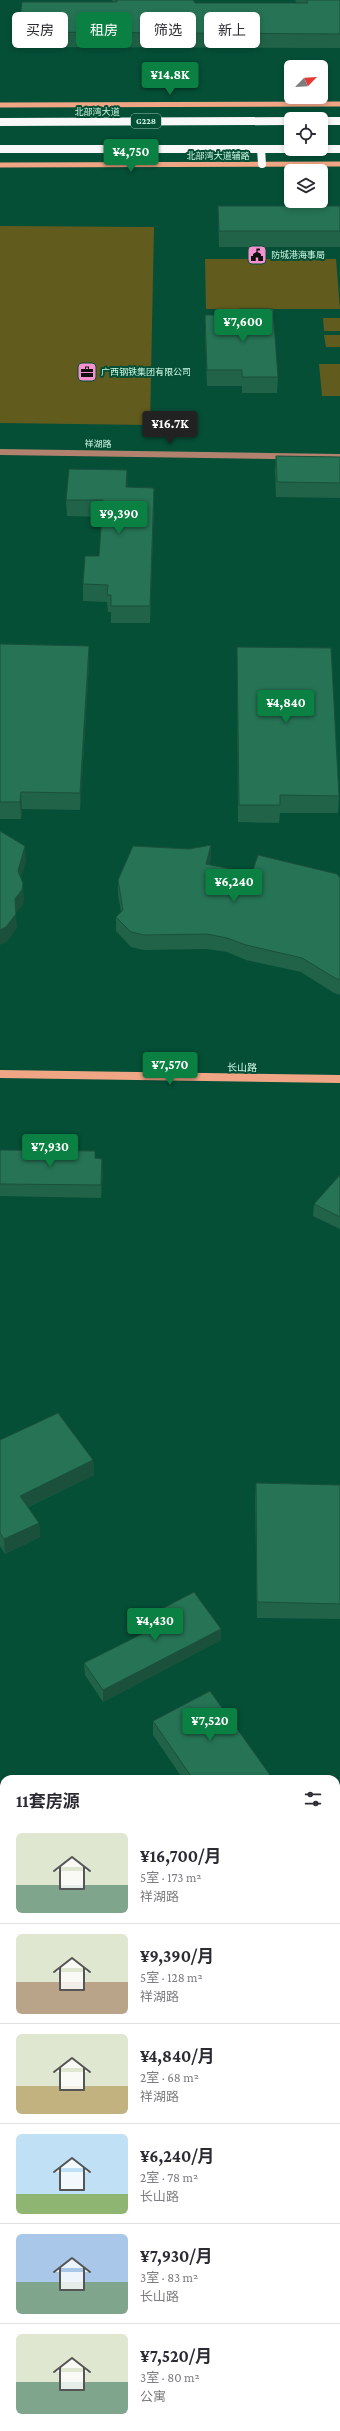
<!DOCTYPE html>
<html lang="zh">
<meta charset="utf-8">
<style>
:root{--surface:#fff;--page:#f2f2f3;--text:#2b2b33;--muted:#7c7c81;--line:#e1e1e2;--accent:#0b8043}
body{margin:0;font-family:"Crimson Pro","Noto Sans SC",serif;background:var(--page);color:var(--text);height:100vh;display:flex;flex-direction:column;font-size:15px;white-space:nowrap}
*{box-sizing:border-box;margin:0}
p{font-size:13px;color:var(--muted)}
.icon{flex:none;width:22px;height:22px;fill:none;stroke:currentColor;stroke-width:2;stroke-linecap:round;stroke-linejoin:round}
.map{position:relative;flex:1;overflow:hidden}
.details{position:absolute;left:0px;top:1775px;width:340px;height:656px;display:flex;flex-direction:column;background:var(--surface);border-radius:12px 12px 0 0;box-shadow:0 2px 6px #0003}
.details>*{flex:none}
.banner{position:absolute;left:12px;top:12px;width:316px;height:36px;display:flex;gap:8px}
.needle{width:26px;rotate:66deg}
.fabs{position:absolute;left:284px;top:60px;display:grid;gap:8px}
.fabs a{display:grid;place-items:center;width:44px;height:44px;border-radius:6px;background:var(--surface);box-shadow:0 2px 6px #0003;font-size:20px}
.price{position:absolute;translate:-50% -34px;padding:0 9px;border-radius:4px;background:var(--accent);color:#fff;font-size:13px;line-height:26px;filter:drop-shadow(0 1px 2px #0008)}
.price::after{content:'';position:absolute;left:50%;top:24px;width:12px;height:9px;margin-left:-6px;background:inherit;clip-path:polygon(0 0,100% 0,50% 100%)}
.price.on{background:#222;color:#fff}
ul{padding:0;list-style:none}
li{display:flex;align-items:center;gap:12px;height:100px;padding:0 16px}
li+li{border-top:1px solid var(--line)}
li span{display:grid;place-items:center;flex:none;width:112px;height:80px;border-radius:6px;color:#555}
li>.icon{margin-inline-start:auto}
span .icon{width:48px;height:48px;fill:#fffc;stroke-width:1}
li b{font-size:17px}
h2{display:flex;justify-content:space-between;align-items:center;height:48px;padding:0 16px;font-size:17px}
.pill{padding:0 14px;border-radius:6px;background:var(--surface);box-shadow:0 2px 6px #0003;font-size:14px;line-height:36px}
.pill.on{background:var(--accent);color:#fff}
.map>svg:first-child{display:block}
</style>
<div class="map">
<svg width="340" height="2431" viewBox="0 0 340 2431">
<rect width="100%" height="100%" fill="#054f37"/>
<!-- green -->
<path fill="#615b1e" d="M0 226 154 227 150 425 0 423Z
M205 259H336L340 309H206Z
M323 318H340V331H324Z
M324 335H340V347H326Z
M319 364H340V396H322Z"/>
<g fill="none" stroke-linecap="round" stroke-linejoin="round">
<!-- street -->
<path stroke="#b2826e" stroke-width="6" d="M0 452 340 457"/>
<!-- secondary-far1 -->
<path stroke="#f0a584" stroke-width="5" d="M0 105 340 104
M0 165 340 164"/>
<!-- secondary -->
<path stroke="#f0a584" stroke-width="8" d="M0 1074 340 1079"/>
<!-- highway -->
<path stroke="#f8f8f8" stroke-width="8" d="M321 121H340
M0 122 291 121
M0 149H291
M261 149 262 164
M321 149H340"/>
</g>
<!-- wall -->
<path fill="#216349" d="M112 0H193L195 3H297L295 0H340V48L19 47 18 32 113 2Z
M218 206H340V247H219Z
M239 309 278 377 277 393H242V386H207L205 331V315H238Z
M276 456 340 457V498L276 497 275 471Z
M128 487 154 504 150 623H111V612H108L107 602 83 601V584L99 556 102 517 67 516 66 500Z
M0 644 89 646V663L80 810 22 809 21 819H0Z
M237 647 339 796 338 813H280L279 823 238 822Z
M211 859 209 865 252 873 340 878V995L334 993 301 972 246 960 227 952 207 949 144 950 131 947 116 931V917L121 912 118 894V880Z
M0 1150 95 1151V1158L103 1171 101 1198 0 1196Z
M340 1175V1229L313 1216 314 1204Z
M0 1440 93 1460 94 1475 28 1507 39 1523 40 1537 5 1554 0 1546Z
M256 1483 340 1485V1619L257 1618 255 1499Z
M154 1613 221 1629V1640L103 1702 85 1675 84 1663 156 1627 154 1624Z
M153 1721 273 1779H183L153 1735Z"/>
<!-- shaded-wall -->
<path fill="#1b503c" d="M127 470 128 487 127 504 126 487Z
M154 488V504L150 623V606Z
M89 646V663L80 810V793Z
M21 792 22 809 21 819 20 802Z
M211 845V859L206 879V864Z
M25 846 26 861 19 885 18 871Z
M23 883 24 898 23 905 16 913 17 928 7 942 0 945V930Z
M102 1159 103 1171 101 1198V1185Z
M93 1460 94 1475 21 1510 20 1496Z
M39 1523 40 1537 5 1554 4 1539Z
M221 1629V1640L103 1702V1690Z
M340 1915V1925L336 1928V1918Z"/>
<!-- building -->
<path fill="#267355" stroke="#1b503c" d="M116 0H193L195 3H308L306 0H340V34L18 32 22 2H117Z
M218 206H340V231H219Z
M239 309H273L278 377H242V370H207L205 315H239Z
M276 456 340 457V483L277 482Z
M69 469 127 470 126 487 154 488 150 606H111V595H107L108 585 83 584 85 556H99L103 500H66Z
M0 644 89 646 80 793 21 792 20 802H0Z
M237 647 331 648 339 796 280 795V805H239Z
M0 831 25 846 18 871 23 883 22 890 15 899 16 914 6 927 0 930Z
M211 845 206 864 252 873 258 855 337 874 340 878V980L335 978 302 958 246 945 227 938 207 934 144 935 131 932 116 917 123 910 118 880 133 846 189 849Z
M0 1150 95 1151V1158L102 1159 101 1185 0 1184Z
M340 1175V1217L314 1204Z
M58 1413 93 1460 20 1496 39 1523 4 1539 0 1533V1440Z
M256 1483 340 1485V1604L257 1602Z
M194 1592 221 1629 103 1690 84 1663 162 1624 154 1613Z
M210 1691 273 1779H193L153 1721Z
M336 1862 340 1867V1915L336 1918Z"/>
<!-- icons -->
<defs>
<g id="civic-square" transform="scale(1)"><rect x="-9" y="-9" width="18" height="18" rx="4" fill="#f790ce" stroke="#054f37"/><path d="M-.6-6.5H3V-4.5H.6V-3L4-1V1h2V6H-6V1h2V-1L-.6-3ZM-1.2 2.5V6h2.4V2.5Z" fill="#111"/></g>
<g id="office-square" transform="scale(1)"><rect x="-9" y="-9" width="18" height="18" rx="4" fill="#f790ce" stroke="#054f37"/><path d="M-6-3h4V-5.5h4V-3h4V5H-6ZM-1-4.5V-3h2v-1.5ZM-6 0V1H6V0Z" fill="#111"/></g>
</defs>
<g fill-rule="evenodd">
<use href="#civic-square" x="257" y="255"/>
<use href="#office-square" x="87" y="372"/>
</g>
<g text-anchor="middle" stroke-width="4" stroke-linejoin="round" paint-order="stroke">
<!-- far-street labels -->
<g font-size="9" fill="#cff8e4" stroke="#054f37">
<text x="97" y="115">北部湾大道</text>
<text x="218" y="159">北部湾大道辅路</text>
<text transform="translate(98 444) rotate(1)" y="3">祥湖路</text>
</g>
<!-- shield labels -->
<rect fill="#054f37" stroke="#92c5b0" stroke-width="1" x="131" y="114" width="30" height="14" rx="3"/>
<g font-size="9" font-weight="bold" fill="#cff8e4">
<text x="146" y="124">G228</text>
</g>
<!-- far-poi labels -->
<g font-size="9" fill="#cff8e4" stroke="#054f37" text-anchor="start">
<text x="271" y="258">防城港海事局</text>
<text x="101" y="375">广西钢铁集团有限公司</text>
</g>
<!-- street labels -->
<g font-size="10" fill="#cff8e4" stroke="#054f37">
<text transform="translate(242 1067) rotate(1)" y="4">长山路</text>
</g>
</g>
</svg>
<div class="fabs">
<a><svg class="needle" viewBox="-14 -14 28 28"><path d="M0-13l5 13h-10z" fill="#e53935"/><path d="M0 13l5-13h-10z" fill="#7c7c81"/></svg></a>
<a><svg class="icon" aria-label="locate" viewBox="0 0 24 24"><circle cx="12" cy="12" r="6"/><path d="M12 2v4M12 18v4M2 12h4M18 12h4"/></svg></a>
<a><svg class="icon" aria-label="layers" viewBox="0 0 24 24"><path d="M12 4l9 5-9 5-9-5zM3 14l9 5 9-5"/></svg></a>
</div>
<b class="price" style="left:170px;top:96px">¥14.8K</b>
<b class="price" style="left:131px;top:173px">¥4,750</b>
<b class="price" style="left:243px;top:343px">¥7,600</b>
<b class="price on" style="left:170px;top:445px">¥16.7K</b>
<b class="price" style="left:119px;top:535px">¥9,390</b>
<b class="price" style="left:286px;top:724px">¥4,840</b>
<b class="price" style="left:234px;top:903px">¥6,240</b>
<b class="price" style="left:170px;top:1086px">¥7,570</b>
<b class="price" style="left:50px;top:1168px">¥7,930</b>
<b class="price" style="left:155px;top:1642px">¥4,430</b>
<b class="price" style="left:210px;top:1742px">¥7,520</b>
<div class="banner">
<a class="pill">买房</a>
<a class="pill on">租房</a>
<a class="pill">筛选</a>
<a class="pill">新上</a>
</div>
<section class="details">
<h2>11套房源<svg class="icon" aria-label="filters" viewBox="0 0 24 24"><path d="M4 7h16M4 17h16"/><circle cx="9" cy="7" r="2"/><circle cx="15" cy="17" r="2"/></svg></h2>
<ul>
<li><span style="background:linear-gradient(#dfe7d0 65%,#7fa58c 0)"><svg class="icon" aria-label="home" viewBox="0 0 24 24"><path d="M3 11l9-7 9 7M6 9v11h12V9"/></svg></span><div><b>¥16,700/月</b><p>5室 · 173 m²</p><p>祥湖路</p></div></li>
<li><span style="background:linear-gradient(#dfe7d0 60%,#b9a48a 0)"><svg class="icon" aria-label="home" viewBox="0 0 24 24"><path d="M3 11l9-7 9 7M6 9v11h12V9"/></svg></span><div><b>¥9,390/月</b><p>5室 · 128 m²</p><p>祥湖路</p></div></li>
<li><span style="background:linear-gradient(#dfe7d0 65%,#c2b280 0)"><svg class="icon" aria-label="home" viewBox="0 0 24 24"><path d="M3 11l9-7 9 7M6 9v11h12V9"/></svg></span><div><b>¥4,840/月</b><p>2室 · 68 m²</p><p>祥湖路</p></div></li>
<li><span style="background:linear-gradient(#bfe0f5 75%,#8fb573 0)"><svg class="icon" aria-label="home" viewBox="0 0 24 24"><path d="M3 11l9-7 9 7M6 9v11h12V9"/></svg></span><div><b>¥6,240/月</b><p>2室 · 78 m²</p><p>长山路</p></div></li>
<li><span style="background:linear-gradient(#a9c7e8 60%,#7fa58c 0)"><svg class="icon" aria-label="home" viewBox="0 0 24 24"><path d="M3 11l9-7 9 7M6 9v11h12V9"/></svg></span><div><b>¥7,930/月</b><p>3室 · 83 m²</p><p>长山路</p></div></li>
<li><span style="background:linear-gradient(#dfe7d0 60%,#7fa58c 0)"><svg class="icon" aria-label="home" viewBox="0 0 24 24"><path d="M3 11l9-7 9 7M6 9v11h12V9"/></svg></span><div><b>¥7,520/月</b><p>3室 · 80 m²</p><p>公寓</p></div></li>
</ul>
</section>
</div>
